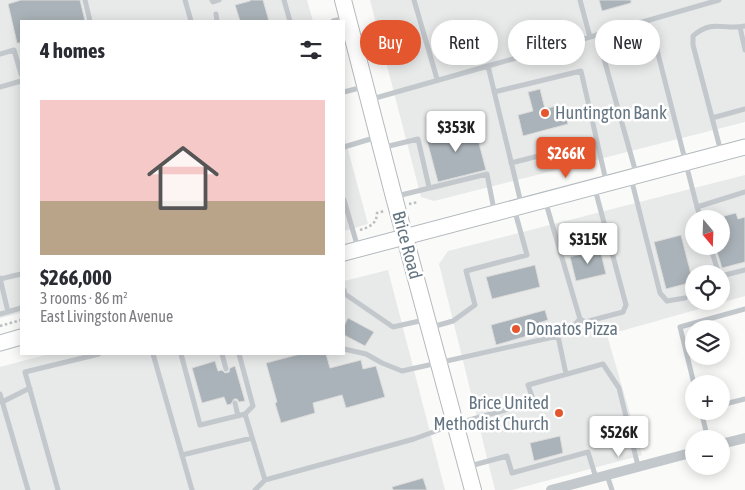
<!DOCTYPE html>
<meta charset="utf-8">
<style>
:root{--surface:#fff;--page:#f2f2f3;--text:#2b2b33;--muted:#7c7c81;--accent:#e4572e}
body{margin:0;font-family:"Asap Condensed",sans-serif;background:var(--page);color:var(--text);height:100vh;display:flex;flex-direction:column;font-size:19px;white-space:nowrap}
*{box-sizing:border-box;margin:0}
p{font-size:16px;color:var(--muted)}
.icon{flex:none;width:28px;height:28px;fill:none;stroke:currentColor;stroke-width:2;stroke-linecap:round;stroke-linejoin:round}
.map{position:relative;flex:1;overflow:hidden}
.panel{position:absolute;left:20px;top:20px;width:325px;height:335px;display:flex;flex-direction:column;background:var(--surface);border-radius:0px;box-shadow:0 2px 12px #0003}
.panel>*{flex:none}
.guide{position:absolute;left:360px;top:20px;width:310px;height:45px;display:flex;gap:10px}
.needle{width:32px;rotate:161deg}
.fabs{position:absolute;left:685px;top:210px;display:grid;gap:10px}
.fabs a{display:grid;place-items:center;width:45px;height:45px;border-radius:50%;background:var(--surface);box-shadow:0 2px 12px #0003;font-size:25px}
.price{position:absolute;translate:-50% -42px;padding:0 11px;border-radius:5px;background:#fff;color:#222;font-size:16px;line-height:32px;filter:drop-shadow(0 1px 2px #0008)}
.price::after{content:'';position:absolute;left:50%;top:30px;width:15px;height:11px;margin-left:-8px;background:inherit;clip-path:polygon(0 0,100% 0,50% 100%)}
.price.active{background:var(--accent);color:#fff}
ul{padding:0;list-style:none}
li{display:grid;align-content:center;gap:10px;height:265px;padding:0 20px}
li span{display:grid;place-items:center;height:155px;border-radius:0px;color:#555}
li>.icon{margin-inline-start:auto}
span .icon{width:90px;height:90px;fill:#fffc;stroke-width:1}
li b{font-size:21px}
h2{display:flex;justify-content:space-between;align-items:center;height:60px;padding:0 20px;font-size:21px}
.pill{padding:0 18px;border-radius:22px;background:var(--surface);box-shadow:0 2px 12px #0003;font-size:18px;line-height:45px}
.pill.active{background:var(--accent);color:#fff}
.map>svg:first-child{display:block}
</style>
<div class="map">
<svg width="745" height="490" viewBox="0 0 745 490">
<rect width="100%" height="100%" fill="#fafaf8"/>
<!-- built -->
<path fill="#e8e9e9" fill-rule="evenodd" d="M0 0H307L313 21H21V313L0 318Z
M370 0H745V122L434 201 421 197Z
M344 135 368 224 344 231Z
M745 175V296L607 335 642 455 512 490H495L439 264 448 251ZM694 219H721V246H694ZM694 274H721V301H694Z
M388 270 445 490H0V367L49 354H344V281Z"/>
<!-- building -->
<path fill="#aab3b9" stroke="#dcdcda" d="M21 0H80L85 21H21V43H17L8 4Z
M250 0H263L269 21H240L235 5 250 1Z
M599 0H631V3L602 11Z
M540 89 545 109 563 104 568 124 523 136 518 115 533 111 528 92Z
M474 124 486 170 438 182 426 137Z
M736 213 738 219 745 217V262L722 268 715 246H721V223L726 222 724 216Z
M681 235 693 282 666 289 654 242Z
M600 249 606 274 576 281 570 257Z
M535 265 540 287 492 299 486 277Z
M545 310 548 320 539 323 541 332 496 345 491 325Z
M348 318 374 332 365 346 344 335V326Z
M300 354H326L330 368 361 360 363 369 376 366 385 397 346 408 342 395 313 403 315 413 281 423 275 403 277 402 266 363Z
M215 361 218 371 222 370 225 373 229 372 230 368 235 366 245 401 239 402 237 399H234L231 404 227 405 224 397 202 403 192 368Z
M560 436 563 453 534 461 530 443Z
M423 478 427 490H393L392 487Z"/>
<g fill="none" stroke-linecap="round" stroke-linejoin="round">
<!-- secondary casing -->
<g stroke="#b3babf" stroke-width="17">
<path id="secondary" d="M344 253 745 147
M0 343 21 337"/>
</g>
<!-- primary casing -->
<g stroke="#b5babe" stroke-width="18">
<path id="primary" d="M343 0 394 197 473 490"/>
</g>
<!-- path -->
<path stroke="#bbbfc2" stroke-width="2.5" stroke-dasharray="2.5 2.5" stroke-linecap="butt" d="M409 204 418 202
M360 230C369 227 377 224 377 213L384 211
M0 326 21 320"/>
<!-- lane -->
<path stroke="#c3c8cc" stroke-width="5" d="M85 0 90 21
M185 0 191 21
M212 0 213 2 219 0
M284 0 290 21
M414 0 437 79
M580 0 590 37 719 0
M216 14 217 21
M333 21 345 18
M740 27 745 50
M0 54 14 50 21 74
M488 66 590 37
M0 87 21 81
M344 92 363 87
M494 92 581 71 606 181
M372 99 488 66 521 203
M712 118 745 109
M344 147 377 137
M385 147 418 139 429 187
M721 152 693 45V36C713 18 725 31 745 26
M511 163 597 141
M636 173 604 59 656 46 697 207
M631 178 660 293 667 301 685 298
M397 196 487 174 494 210
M344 200 358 248
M545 200 580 319 585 322 623 312 626 305 595 189
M701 219 697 207 745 192
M710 246 719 274
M721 276 745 270
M0 278 8 312
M0 279 21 274
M344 290 345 294 393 327 424 320
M0 314 21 308
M432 327 453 321 475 305 466 271 527 255 514 208
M558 336 571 329 580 319
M344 349 366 354 382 363 402 371 558 336 566 374
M153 354 192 490
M181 354 200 425 245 414 265 480
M222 354 226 369
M239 354 253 406 245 414
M694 384 680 327 745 309
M0 394 28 490
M2 402 30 388
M235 403 238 416
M721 405 745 399
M701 411 708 439
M182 455 252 438
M470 466 507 456 512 473 588 452 596 478
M607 475 612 490
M58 490 25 372 99 354
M255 490 265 480 414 439 455 424 534 402 528 385 603 364 619 388 638 466"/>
<!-- street -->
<path stroke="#c3c8cc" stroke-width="10" d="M721 444 745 438
M551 490 694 452"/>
<!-- secondary -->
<use href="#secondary" stroke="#fff" stroke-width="15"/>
<!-- primary -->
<use href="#primary" stroke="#fff" stroke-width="16"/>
</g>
<!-- markers -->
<g fill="#e4572e" stroke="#fff" stroke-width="2">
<circle cx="545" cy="113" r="5"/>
<circle cx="516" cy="329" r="5"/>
<circle cx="559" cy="413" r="5"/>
</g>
<g text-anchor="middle" stroke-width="5" stroke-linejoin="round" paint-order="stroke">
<!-- poi labels -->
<g font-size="18" fill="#657683" stroke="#fff" text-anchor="start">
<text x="555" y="119">Huntington Bank</text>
<text x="526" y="335">Donatos Pizza</text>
<text x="549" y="409" text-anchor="end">Brice United<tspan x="549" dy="21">Methodist Church</tspan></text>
</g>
<!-- street labels -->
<g font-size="18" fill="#657683" stroke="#fff">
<text transform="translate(407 245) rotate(75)" y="6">Brice Road</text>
</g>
</g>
</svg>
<div class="fabs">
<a><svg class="needle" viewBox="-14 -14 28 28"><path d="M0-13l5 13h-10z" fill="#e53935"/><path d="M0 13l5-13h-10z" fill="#7c7c81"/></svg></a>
<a><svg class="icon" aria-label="locate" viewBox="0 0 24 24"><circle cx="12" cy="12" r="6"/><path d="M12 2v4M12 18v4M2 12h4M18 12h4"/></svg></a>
<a><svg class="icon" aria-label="layers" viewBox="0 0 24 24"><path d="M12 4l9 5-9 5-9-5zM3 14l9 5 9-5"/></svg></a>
<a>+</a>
<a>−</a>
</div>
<b class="price" style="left:456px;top:153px">$353K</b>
<b class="price active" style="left:566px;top:179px">$266K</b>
<b class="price" style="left:588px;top:265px">$315K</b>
<b class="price" style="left:619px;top:458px">$526K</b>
<div class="guide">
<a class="pill active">Buy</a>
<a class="pill">Rent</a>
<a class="pill">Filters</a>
<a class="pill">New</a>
</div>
<section class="panel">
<h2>4 homes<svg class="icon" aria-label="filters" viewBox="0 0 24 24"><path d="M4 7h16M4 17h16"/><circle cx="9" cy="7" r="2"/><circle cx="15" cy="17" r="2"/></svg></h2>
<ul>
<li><span style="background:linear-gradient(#f6c9c9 65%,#b9a48a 0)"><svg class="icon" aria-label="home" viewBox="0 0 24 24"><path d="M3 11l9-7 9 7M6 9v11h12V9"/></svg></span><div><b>$266,000</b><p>3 rooms · 86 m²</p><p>East Livingston Avenue</p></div></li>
</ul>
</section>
</div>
